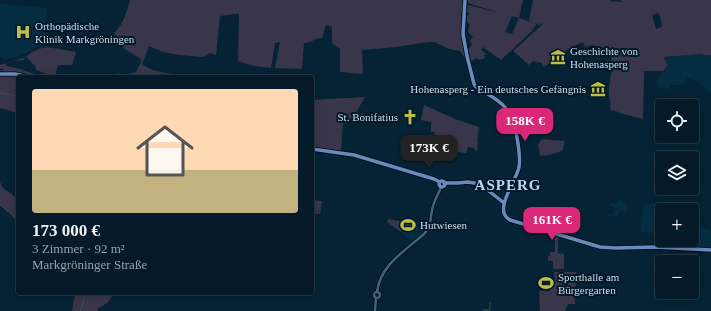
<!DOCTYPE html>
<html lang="de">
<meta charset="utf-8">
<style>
:root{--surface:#041a28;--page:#122734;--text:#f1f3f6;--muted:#97a1a8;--line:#253845;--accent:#db2777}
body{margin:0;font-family:"Times New Roman",serif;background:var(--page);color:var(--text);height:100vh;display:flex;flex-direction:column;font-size:15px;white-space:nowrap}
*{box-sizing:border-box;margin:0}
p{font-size:13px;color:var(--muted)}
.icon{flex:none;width:22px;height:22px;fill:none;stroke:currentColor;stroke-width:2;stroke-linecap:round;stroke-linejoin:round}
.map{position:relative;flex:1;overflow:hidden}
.drawer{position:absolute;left:16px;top:75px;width:298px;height:220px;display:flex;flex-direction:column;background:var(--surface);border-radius:4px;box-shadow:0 2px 10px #0003,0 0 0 1px var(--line)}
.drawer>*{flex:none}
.fabs{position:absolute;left:655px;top:99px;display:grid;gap:8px}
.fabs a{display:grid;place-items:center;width:44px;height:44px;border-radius:4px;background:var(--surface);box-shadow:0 2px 10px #0003,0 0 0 1px var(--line);font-size:20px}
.price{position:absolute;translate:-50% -34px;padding:0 9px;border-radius:8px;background:var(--accent);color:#fff;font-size:13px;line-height:26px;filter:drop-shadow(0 1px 2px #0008)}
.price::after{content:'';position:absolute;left:50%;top:24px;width:12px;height:9px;margin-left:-6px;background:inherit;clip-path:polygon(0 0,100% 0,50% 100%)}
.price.selected{background:#222;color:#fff}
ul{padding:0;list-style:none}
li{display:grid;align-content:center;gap:8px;height:212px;padding:0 16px}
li+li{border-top:1px solid var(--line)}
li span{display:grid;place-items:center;height:124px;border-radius:4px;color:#555}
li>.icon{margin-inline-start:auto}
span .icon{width:72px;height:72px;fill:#fffc;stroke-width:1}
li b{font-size:17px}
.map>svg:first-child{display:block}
</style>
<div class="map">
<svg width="711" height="311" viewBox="0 0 711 311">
<rect width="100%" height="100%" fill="#052335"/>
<!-- built -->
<path fill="#052d42" d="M0 4 28 6 46 8V44L38 47 19 56 6 59H4L0 57Z
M701 54 704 55H711V93L703 85 686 76 684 85H670L671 89 658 87V78L668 65 662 57Z
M618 200 625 202 627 211H619L617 217 607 216V214H610L613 213 615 209 613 206 610 205 611 203 617 204Z
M660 203H676L698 206 696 226 711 231V248L672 245V240H692V210H662V232H654L653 233 641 232 644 204Z
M404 227H411L425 229 412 242 401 232Z"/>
<!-- green -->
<path fill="#39364b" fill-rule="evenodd" d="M130 0H464L462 13 460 15 464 16 463 28 467 58H465L460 51 449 49 434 42H428L396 47 362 50 363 74 340 72V49L332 43V27L326 25 322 38C315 38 311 43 304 43L302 69 275 68 280 42 275 43 271 68 254 66 238 61 239 14H235L220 16 216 55 210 53 203 57 179 55 163 52 149 46 142 64C155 74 168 71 181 77H117V73L126 75 136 72 141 62V59L123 48V43L114 33C123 25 127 12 130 0Z
M468 0H523L519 18 504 14 512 16 505 32 512 34 519 18 536 24 531 32 501 60 483 47 481 50 487 55H484L485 58 479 60 477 58 471 61 468 50 472 44 470 41 473 37 468 32 469 27 470 25 467 22V16L470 14 467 12 468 5 500 13 468 3Z
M533 0H611L609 1 623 2 620 0H711V55H704L701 54 663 57 668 65 663 71H644L643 119 623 114 613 110 610 111C612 105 608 96 609 89 610 76 618 52 601 47 596 45 591 45 585 47L583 42 566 50 567 53 566 54 562 55 555 58V60L551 62 544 67 542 63 533 61 529 65 513 51 543 24 542 23 540 25 529 21ZM658 13 660 16 662 27 656 29 652 15Z
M47 47 76 52 72 65H58L55 77 36 70 35 66 26 57C30 52 40 48 47 47Z
M23 58 25 60 12 61 6 63V66L20 69 44 77H32L0 71V70H5L0 68V65Z
M12 75 24 77H18V113L0 108V76H8Z
M365 97 351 121H343L341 151 312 147V100Z
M424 105 455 119 479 127 477 141H478L477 152 476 151 474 148 468 147 466 153 451 151 452 158 446 157 450 141 434 135 435 132H431V122L421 120Z
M542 139 565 141 562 151 549 155 540 156 539 147H538C538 143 540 142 542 139Z
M0 182 3 188 18 199V222L10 213 0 205Z
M312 200 322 201 320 214 312 213Z
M388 219 405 222V223L412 224 411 228 405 227 401 232 387 222Z
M555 234 558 235 559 238 558 240V253L564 254V269H553V261H548V256H550V252H555Z
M554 272H576L575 304H568L565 311H540L539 291H550L554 279H555Z
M75 293H114C109 301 108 304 98 308V311H72Z"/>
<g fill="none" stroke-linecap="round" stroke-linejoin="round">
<!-- stream -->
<path stroke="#3d4e50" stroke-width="1" d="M0 93 18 96
M0 205 10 213 18 222
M483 310H489
M80 311 83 303 85 293
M490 311V303"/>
<!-- minor casing -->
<g stroke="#000c18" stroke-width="4">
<path id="minor" d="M374 295a3 3 0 1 1 6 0a3 3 0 1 1-6 0Z
M377 292C380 265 406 250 424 234 432 226 430 216 433 206 435 199 439 193 441 187
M375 311 376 298"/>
</g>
<!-- major casing -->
<g stroke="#000c18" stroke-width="5">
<path id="major" d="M465 0 463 34 467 56 474 84 476 87C489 95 504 102 511 116 516 126 521 156 519 167 517 180 492 211 510 220L600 247 615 248 656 247 711 250
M0 74H15L29 77
M312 149 354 155 434 179 440 182
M439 184a3 3 0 1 1 6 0a3 3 0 1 1-6 0Z
M444 183H458L468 182 480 184 504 203"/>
</g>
<!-- minor -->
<use href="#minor" stroke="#436277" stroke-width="2.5"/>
<!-- major -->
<use href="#major" stroke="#6a8abd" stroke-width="3.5"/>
</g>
<!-- icons -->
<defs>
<g id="hospital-bare" transform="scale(1.2)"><path d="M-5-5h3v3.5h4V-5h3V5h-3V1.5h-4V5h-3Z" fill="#bebf42" stroke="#00192b" stroke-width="2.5" paint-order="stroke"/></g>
<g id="museum-bare" transform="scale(1.2)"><path d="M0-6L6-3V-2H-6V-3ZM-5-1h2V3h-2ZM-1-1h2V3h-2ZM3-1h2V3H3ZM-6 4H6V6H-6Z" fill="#bebf42" stroke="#00192b" stroke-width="2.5" paint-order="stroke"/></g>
<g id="church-bare" transform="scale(1.2)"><path d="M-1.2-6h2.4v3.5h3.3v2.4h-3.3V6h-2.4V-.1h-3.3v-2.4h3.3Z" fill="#bebf42" stroke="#00192b" stroke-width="2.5" paint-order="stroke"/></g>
<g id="stadium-bare" transform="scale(1.2)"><path d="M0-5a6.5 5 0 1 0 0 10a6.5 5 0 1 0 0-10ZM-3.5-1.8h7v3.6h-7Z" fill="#bebf42" stroke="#00192b" stroke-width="2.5" paint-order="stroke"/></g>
</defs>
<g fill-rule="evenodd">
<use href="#hospital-bare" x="23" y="32"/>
<use href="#museum-bare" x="558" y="57"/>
<use href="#museum-bare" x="598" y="89"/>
<use href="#church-bare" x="410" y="117"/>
<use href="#stadium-bare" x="408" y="225"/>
<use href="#stadium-bare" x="546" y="283"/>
</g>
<g text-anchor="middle" stroke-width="4" stroke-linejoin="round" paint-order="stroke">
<!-- poi labels -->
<g font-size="11" fill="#ccdde9" stroke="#00192b" text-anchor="start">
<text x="35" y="30">Orthopädische<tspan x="35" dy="13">Klinik Markgröningen</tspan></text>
<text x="570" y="55">Geschichte von<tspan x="570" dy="13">Hohenasperg</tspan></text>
<text x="586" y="93" text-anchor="end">Hohenasperg - Ein deutsches Gefängnis</text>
<text x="398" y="121" text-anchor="end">St. Bonifatius</text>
<text x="420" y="229">Hutwiesen</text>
<text x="558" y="281">Sporthalle am<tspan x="558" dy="13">Bürgergarten</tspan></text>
</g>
<!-- district labels -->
<g font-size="15" font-weight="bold" letter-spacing="1" fill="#b7d9f1" stroke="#00192b">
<text x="508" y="190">ASPERG</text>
</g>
</g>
</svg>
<div class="fabs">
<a><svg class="icon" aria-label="locate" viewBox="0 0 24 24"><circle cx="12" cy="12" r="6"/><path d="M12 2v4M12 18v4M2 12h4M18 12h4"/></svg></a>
<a><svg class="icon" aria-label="layers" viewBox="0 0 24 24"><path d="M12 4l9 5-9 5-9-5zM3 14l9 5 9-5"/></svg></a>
<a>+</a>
<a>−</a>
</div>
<b class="price" style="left:525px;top:142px">158K €</b>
<b class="price selected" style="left:429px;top:169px">173K €</b>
<b class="price" style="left:552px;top:241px">161K €</b>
<section class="drawer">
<ul>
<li><span style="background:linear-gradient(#ffd9b3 65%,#c2b280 0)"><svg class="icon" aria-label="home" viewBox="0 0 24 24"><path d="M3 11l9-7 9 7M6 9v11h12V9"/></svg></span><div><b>173 000 €</b><p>3 Zimmer · 92 m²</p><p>Markgröninger Straße</p></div></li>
</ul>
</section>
</div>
